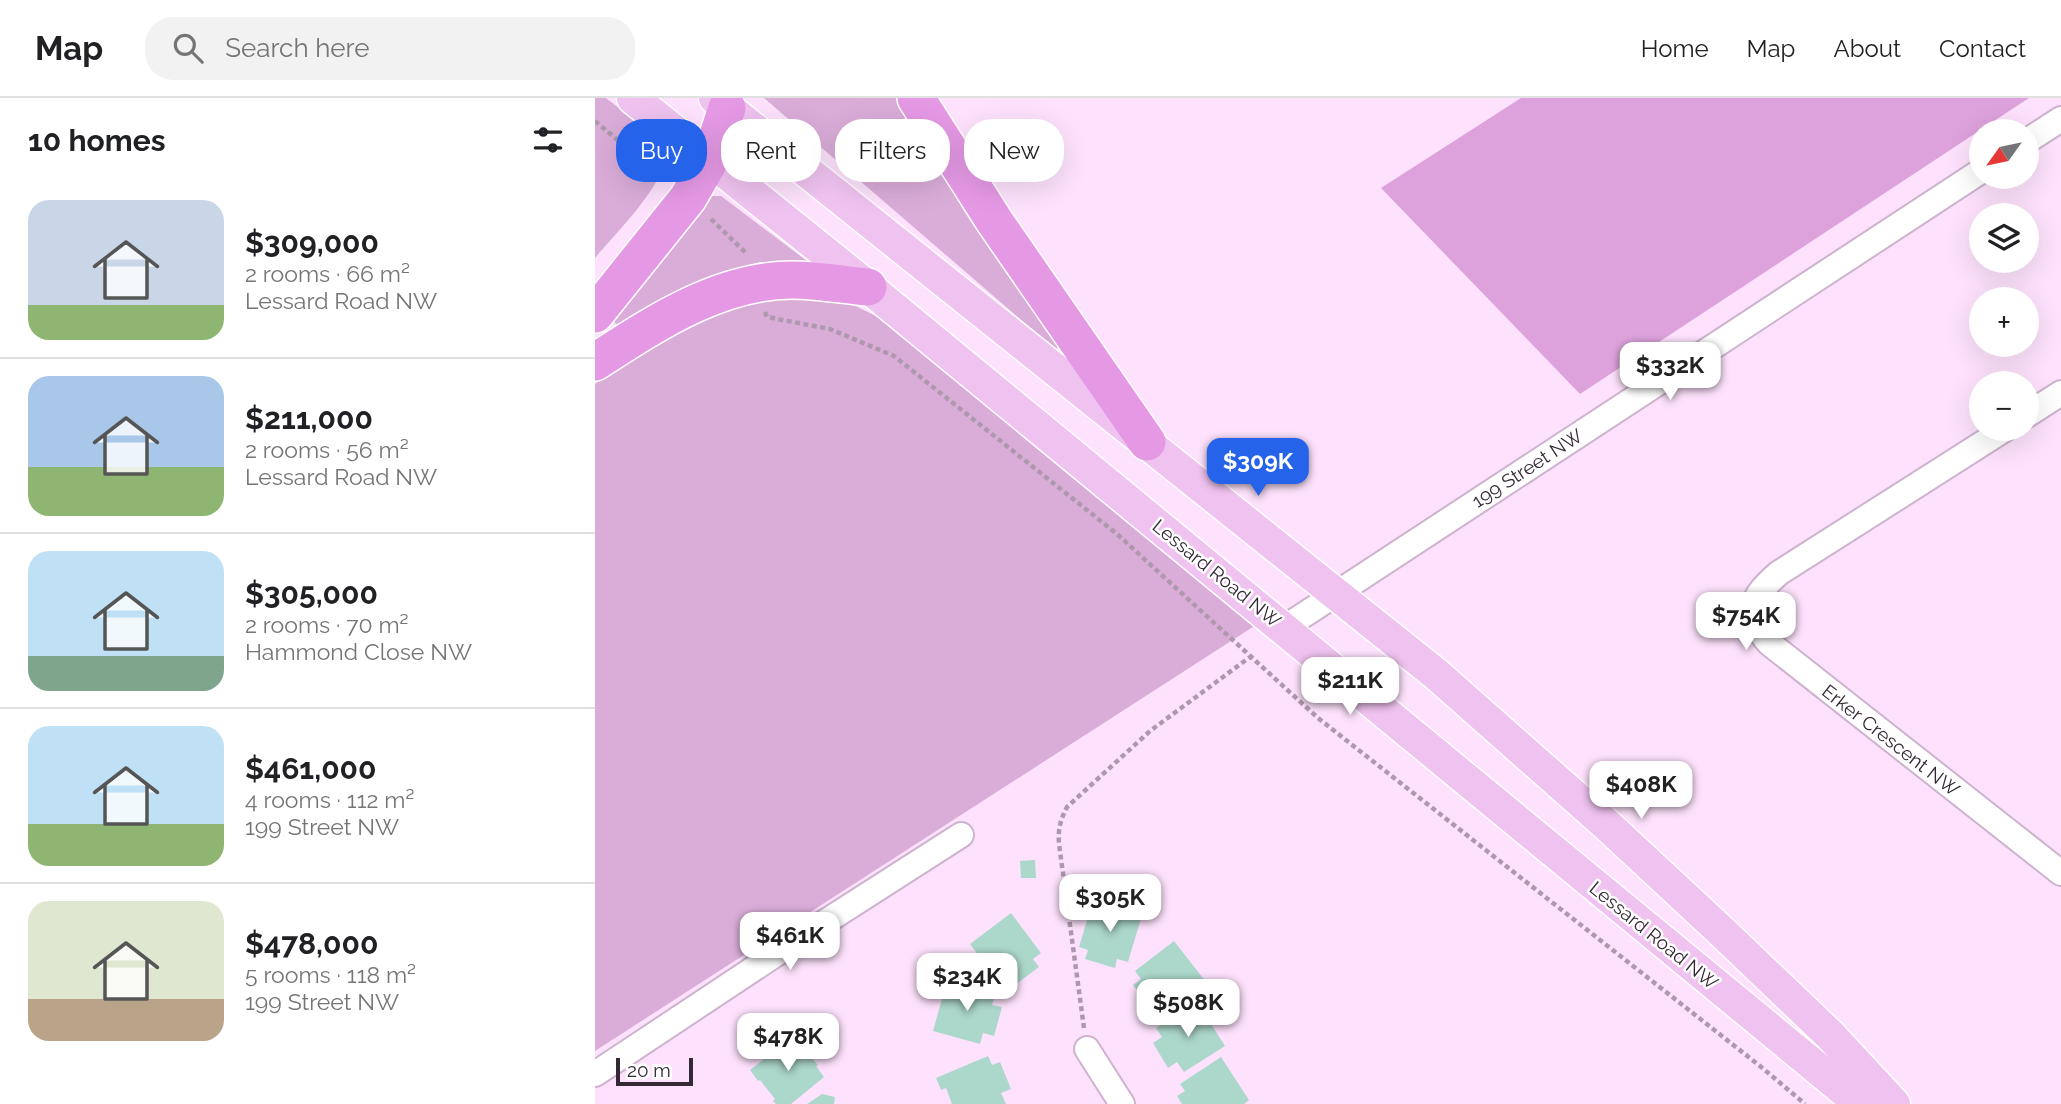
<!DOCTYPE html>
<meta charset="utf-8">
<style>
:root{--surface:#fff;--page:#f2f2f2;--text:#202124;--muted:#757577;--line:#e0e0e0;--accent:#2563eb}
body{margin:0;font-family:Raleway,sans-serif;background:var(--page);color:var(--text);height:100vh;display:flex;flex-direction:column;font-size:26px;white-space:nowrap}
*{box-sizing:border-box;margin:0}
p{font-size:23px;color:var(--muted)}
.icon{flex:none;width:38px;height:38px;fill:none;stroke:currentColor;stroke-width:2;stroke-linecap:round;stroke-linejoin:round}
.map{position:relative;flex:1;overflow:hidden}
.side{display:flex;flex-direction:column;background:var(--surface);width:595px}
.side>*{flex:none}
.guide{position:absolute;left:21px;top:21px;width:665px;height:63px;display:flex;gap:14px}
.needle{width:46px;rotate:237deg}
.tools{position:absolute;left:1374px;top:21px;display:grid;gap:14px}
.tools a{display:grid;place-items:center;width:70px;height:70px;border-radius:50%;background:var(--surface);box-shadow:0 7px 28px #0002;font-size:35px}
.scale{position:absolute;left:21px;bottom:18px;width:77px;box-sizing:border-box;padding-left:7px;border:4px solid #332833;border-top:0;font-size:19px;line-height:24px;white-space:nowrap;color:#332833;-webkit-text-stroke:5px #fff;paint-order:stroke}
.price{position:absolute;translate:-50% -60px;padding:0 16px;border-radius:14px;background:#fff;color:#222;font-size:23px;line-height:46px;filter:drop-shadow(0 2px 4px #0008)}
.price::after{content:'';position:absolute;left:50%;top:42px;width:21px;height:16px;margin-left:-10px;background:inherit;clip-path:polygon(0 0,100% 0,50% 100%)}
.price.on{background:var(--accent);color:#fff}
ul{padding:0;list-style:none}
li{display:flex;align-items:center;gap:21px;height:175px;padding:0 28px}
li+li{border-top:2px solid var(--line)}
li span{display:grid;place-items:center;flex:none;width:196px;height:140px;border-radius:21px;color:#555}
li>.icon{margin-inline-start:auto}
span .icon{width:84px;height:84px;fill:#fffc;stroke-width:1}
li b{font-size:30px}
h2{display:flex;justify-content:space-between;align-items:center;height:84px;padding:0 28px;font-size:30px}
.chip{padding:0 24px;border-radius:28px;background:var(--surface);box-shadow:0 7px 28px #0002;font-size:24px;line-height:63px}
.chip.on{background:var(--accent);color:#fff}
header{display:flex;align-items:center;gap:42px;box-sizing:border-box;height:98px;padding:0 35px;background:var(--surface);border-bottom:2px solid var(--line)}
header strong{font-size:33px}
nav{display:flex;gap:38px;margin-inline-start:auto;font-size:24px}
.search{width:490px;height:63px;background:var(--page);display:flex;align-items:center;gap:18px;box-sizing:border-box;padding:0 24px;border-radius:28px;color:var(--muted);font-size:26px}
main{display:flex;flex:1;min-height:0}
.map>svg:first-child{display:block}
</style>
<header>
<strong>Map</strong>
<div class="search"><svg class="icon" aria-label="search" viewBox="0 0 24 24"><circle cx="10" cy="10" r="6"/><path d="M15 15l6 6"/></svg>Search here</div>
<nav><a>Home</a><a>Map</a><a>About</a><a>Contact</a></nav>
</header>
<main>
<section class="side">
<h2>10 homes<svg class="icon" aria-label="filters" viewBox="0 0 24 24"><path d="M4 7h16M4 17h16"/><circle cx="9" cy="7" r="2"/><circle cx="15" cy="17" r="2"/></svg></h2>
<ul>
<li><span style="background:linear-gradient(#c9d6e8 75%,#8fb573 0)"><svg class="icon" aria-label="home" viewBox="0 0 24 24"><path d="M3 11l9-7 9 7M6 9v11h12V9"/></svg></span><div><b>$309,000</b><p>2 rooms · 66 m²</p><p>Lessard Road NW</p></div></li>
<li><span style="background:linear-gradient(#a9c7e8 65%,#8fb573 0)"><svg class="icon" aria-label="home" viewBox="0 0 24 24"><path d="M3 11l9-7 9 7M6 9v11h12V9"/></svg></span><div><b>$211,000</b><p>2 rooms · 56 m²</p><p>Lessard Road NW</p></div></li>
<li><span style="background:linear-gradient(#bfe0f5 75%,#7fa58c 0)"><svg class="icon" aria-label="home" viewBox="0 0 24 24"><path d="M3 11l9-7 9 7M6 9v11h12V9"/></svg></span><div><b>$305,000</b><p>2 rooms · 70 m²</p><p>Hammond Close NW</p></div></li>
<li><span style="background:linear-gradient(#bfe0f5 70%,#8fb573 0)"><svg class="icon" aria-label="home" viewBox="0 0 24 24"><path d="M3 11l9-7 9 7M6 9v11h12V9"/></svg></span><div><b>$461,000</b><p>4 rooms · 112 m²</p><p>199 Street NW</p></div></li>
<li><span style="background:linear-gradient(#dfe7d0 70%,#b9a48a 0)"><svg class="icon" aria-label="home" viewBox="0 0 24 24"><path d="M3 11l9-7 9 7M6 9v11h12V9"/></svg></span><div><b>$478,000</b><p>5 rooms · 118 m²</p><p>199 Street NW</p></div></li>
</ul>
</section>
<div class="map">
<svg width="1466" height="1006" viewBox="0 0 1466 1006">
<rect width="100%" height="100%" fill="#fee2fd"/>
<!-- green -->
<path fill="#daadd9" d="M0 0H11C24 11 67 38 70 54 75 82 18 138 0 160Z
M169 0H301L376 124 465 245 461 252Z
M118 98H126L212 163 192 166 165 164 128 174 80 195 42 220 21 226 18 222 111 103Z
M192 190 248 202 283 219 664 525 0 953V286L53 241Z"/>
<!-- forest -->
<path fill="#dda2dc" d="M926 0H1434L985 296 786 90Z"/>
<!-- building -->
<path fill="#acd7cb" d="M438 762H440L441 780H426L425 763Z
M498 802 547 817 533 864 522 861 520 870 490 861 493 852 484 849Z
M416 815 446 855 438 861 444 869 420 887 414 879 405 886 375 846Z
M579 843 611 884 572 915 565 906 558 911 538 887 546 881 540 873Z
M352 883 400 897 397 907 407 909 399 938 388 935 385 946 338 933Z
M602 904 630 948 589 974 582 964 573 970 558 945 567 939 561 930Z
M197 939 223 967 221 968 229 979 196 1006H181L178 1003 180 1001 165 982 163 983 155 972Z
M393 958 397 967 405 964 416 991 406 995 411 1006H357L351 990 346 992 341 980Z
M626 959 654 1002 649 1006H587L582 998 590 993 585 986Z
M227 996 240 999 239 1006H212Z"/>
<g fill="none" stroke-linecap="round" stroke-linejoin="round">
<!-- minor casing -->
<g stroke="#ceb3ce" stroke-width="28">
<path id="minor" d="M1432 43 1466 21
M1432 317 1466 295
M1410 331 1184 475C1156 499 1148 515 1174 545L1466 775
M689 530 1386 73
M492 951 527 1006
M0 976 199 844 366 737"/>
</g>
<!-- major casing -->
<g stroke="#fff" stroke-width="35">
<path id="major" d="M38 0 273 189 1256 998 1269 1006
M120 0 841 576 1013 728 1126 833 1236 938 1299 1006"/>
</g>
<!-- highway casing -->
<g stroke="#fff" stroke-width="40">
<path id="highway" d="M321 0 400 124 552 344
M0 216 93 100 115 62 132 10
M0 264C59 226 124 182 197 182 222 182 248 187 273 189"/>
</g>
<!-- path -->
<path stroke="#ae98ad" stroke-width="4.5" stroke-dasharray="5 3.5" stroke-linecap="butt" d="M0 23 69 81
M116 121 152 156
M170 214 172 219 235 231 299 258 522 436 723 620 1165 968 1210 1006
M489 930 464 746C463 731 465 723 472 709L555 633 655 559"/>
<!-- minor -->
<use href="#minor" stroke="#fff" stroke-width="24"/>
<!-- major -->
<use href="#major" stroke="#efc2ef" stroke-width="32"/>
<!-- highway -->
<use href="#highway" stroke="#e599e5" stroke-width="37"/>
</g>
<g text-anchor="middle" stroke-width="5" stroke-linejoin="round" paint-order="stroke">
<!-- street labels -->
<g font-size="19" fill="#332833" stroke="#fff">
<text transform="translate(932 370) rotate(-33)" y="7">199 Street NW</text>
<text transform="translate(622 475) rotate(39)" y="7">Lessard Road NW</text>
<text transform="translate(1296 642) rotate(38)" y="7">Erker Crescent NW</text>
<text transform="translate(1059 837) rotate(39)" y="7">Lessard Road NW</text>
</g>
</g>
</svg>
<div class="tools">
<a><svg class="needle" viewBox="-14 -14 28 28"><path d="M0-13l5 13h-10z" fill="#e53935"/><path d="M0 13l5-13h-10z" fill="#757577"/></svg></a>
<a><svg class="icon" aria-label="layers" viewBox="0 0 24 24"><path d="M12 4l9 5-9 5-9-5zM3 14l9 5 9-5"/></svg></a>
<a>+</a>
<a>−</a>
</div>
<div class="scale">20 m</div>
<b class="price" style="left:1075px;top:304px">$332K</b>
<b class="price on" style="left:663px;top:400px">$309K</b>
<b class="price" style="left:1151px;top:554px">$754K</b>
<b class="price" style="left:755px;top:619px">$211K</b>
<b class="price" style="left:1046px;top:723px">$408K</b>
<b class="price" style="left:515px;top:836px">$305K</b>
<b class="price" style="left:195px;top:874px">$461K</b>
<b class="price" style="left:372px;top:915px">$234K</b>
<b class="price" style="left:593px;top:941px">$508K</b>
<b class="price" style="left:193px;top:975px">$478K</b>
<div class="guide">
<a class="chip on">Buy</a>
<a class="chip">Rent</a>
<a class="chip">Filters</a>
<a class="chip">New</a>
</div>
</div>
</main>
